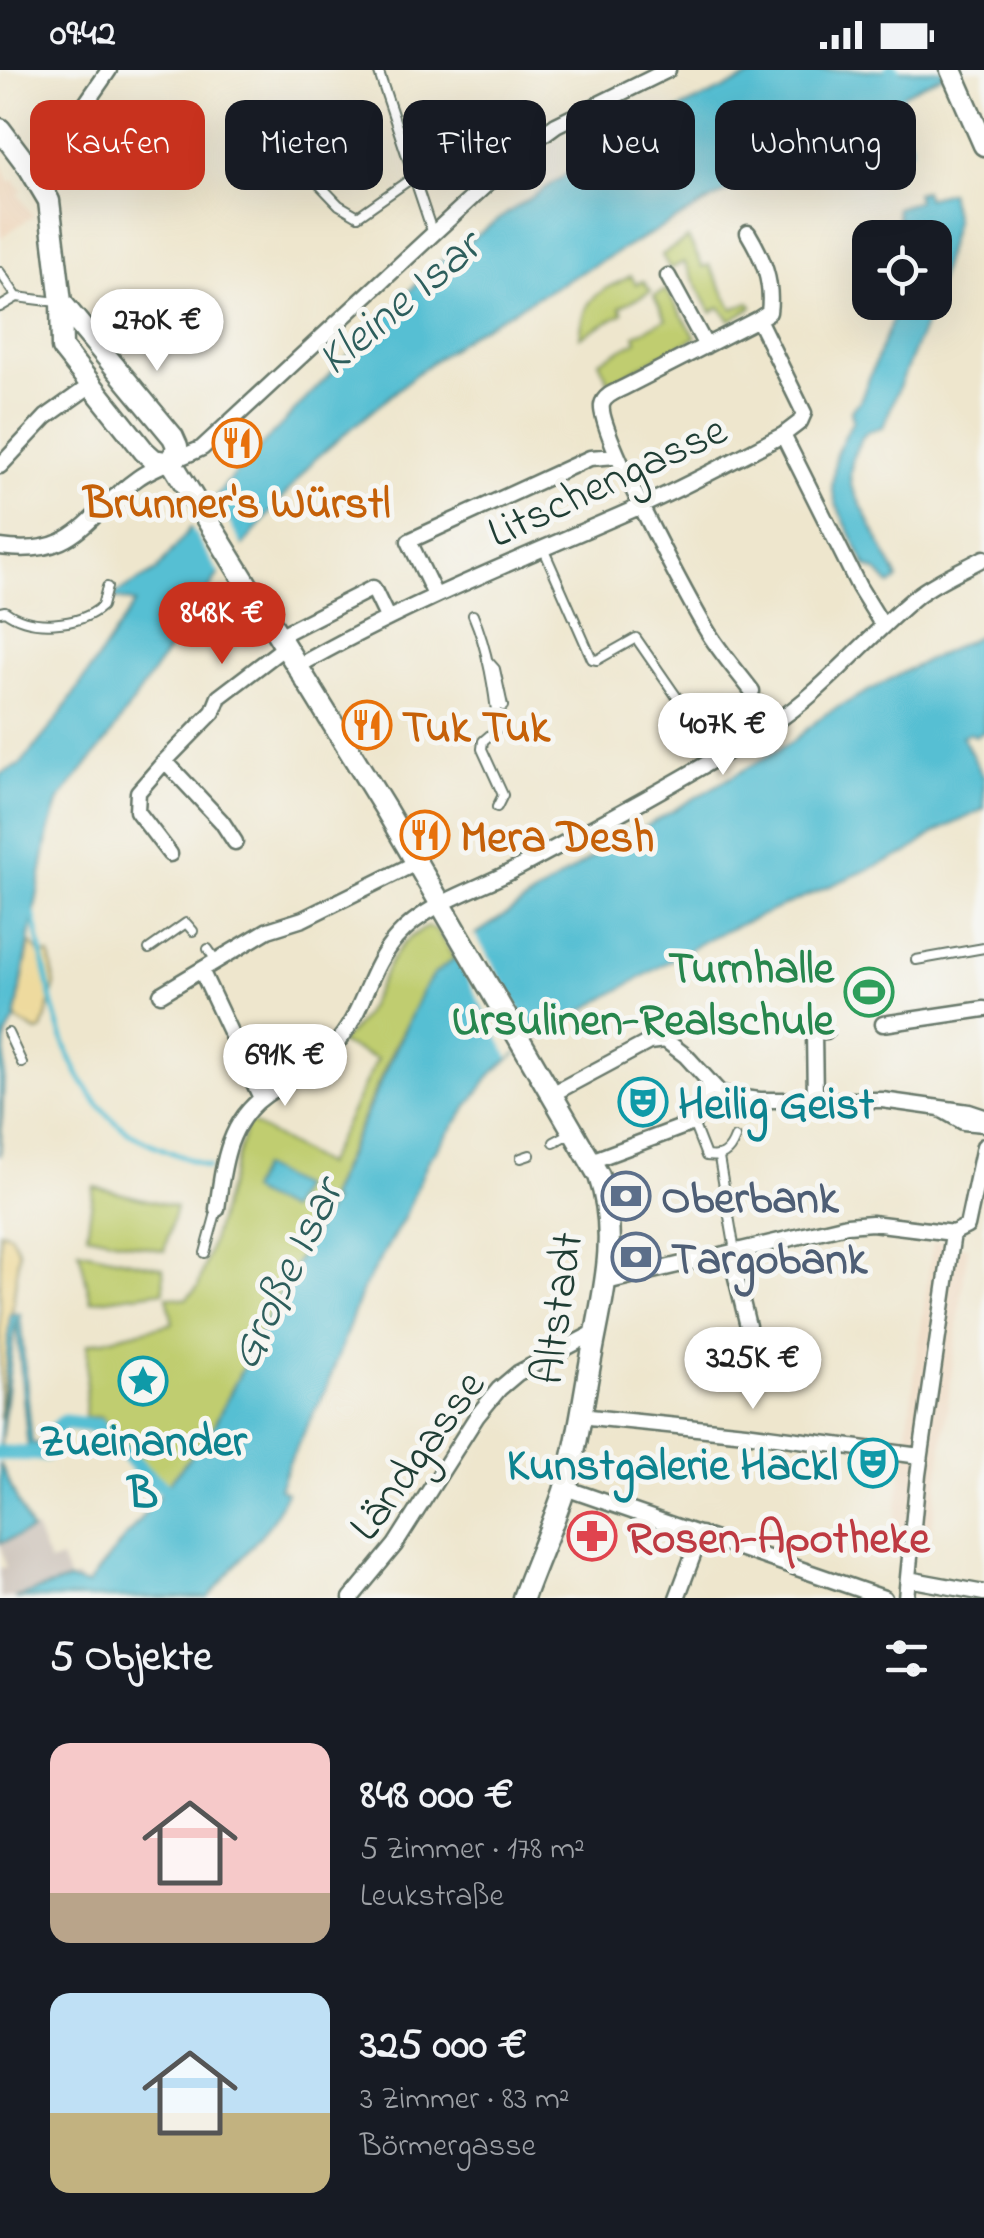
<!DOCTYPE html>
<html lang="de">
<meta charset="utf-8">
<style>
:root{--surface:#171b24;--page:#242831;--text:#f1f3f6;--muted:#9ea1a6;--accent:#c8321e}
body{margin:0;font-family:"Indie Flower",sans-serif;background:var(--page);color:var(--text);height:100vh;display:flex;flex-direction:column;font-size:38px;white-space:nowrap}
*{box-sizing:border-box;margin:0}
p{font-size:32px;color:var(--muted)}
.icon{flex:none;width:55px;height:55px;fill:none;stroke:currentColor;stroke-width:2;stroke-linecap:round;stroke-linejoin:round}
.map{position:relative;height:1528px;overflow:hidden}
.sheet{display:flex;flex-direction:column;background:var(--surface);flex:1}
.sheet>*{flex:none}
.top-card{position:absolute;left:30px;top:30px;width:925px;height:90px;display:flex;gap:20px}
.controls{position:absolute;left:852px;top:150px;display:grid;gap:20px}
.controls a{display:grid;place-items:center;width:100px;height:100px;border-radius:20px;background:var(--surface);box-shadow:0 10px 40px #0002;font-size:50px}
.price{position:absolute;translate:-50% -85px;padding:0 22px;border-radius:35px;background:#fff;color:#222;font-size:32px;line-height:65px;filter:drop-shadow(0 2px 5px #0008)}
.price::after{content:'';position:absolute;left:50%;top:60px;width:30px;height:22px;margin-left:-15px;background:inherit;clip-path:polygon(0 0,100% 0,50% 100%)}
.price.current{background:var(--accent);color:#fff}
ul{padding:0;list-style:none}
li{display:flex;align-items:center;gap:30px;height:250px;padding:0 50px}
li span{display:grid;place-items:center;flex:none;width:280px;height:200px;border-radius:20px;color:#555}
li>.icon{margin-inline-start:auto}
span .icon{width:120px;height:120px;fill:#fffc;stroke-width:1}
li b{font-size:42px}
h2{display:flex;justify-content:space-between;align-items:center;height:120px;padding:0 50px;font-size:42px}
.chip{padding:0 35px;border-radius:20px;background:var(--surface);box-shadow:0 10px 40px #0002;font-size:35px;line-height:90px}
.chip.current{background:var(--accent);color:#fff}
.status{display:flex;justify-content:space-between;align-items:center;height:70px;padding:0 50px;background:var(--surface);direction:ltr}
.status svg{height:28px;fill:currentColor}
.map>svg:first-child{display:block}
</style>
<div class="status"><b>09:42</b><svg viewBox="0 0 49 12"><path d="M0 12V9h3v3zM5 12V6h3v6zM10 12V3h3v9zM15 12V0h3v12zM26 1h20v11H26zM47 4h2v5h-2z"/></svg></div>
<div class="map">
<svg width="984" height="1528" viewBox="0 0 984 1528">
<rect width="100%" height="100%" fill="#f6f6f2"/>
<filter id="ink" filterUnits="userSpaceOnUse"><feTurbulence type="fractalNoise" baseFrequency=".01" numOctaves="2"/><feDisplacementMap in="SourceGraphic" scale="20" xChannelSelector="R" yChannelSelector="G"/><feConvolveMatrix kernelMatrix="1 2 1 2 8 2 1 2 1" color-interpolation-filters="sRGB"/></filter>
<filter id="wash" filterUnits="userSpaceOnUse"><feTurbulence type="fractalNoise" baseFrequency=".0048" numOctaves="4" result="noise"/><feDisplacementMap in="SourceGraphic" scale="40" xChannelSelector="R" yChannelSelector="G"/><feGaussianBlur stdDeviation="2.25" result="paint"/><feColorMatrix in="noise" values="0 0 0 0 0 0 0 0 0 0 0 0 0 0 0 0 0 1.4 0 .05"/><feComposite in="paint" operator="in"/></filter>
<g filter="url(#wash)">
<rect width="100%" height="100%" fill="#eee6cd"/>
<!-- built -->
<path fill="#eed6bb" d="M0 90 10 112 14 110 22 121 18 124 33 146 0 168Z
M933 1171 968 1177 929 1482 891 1478Z"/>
<!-- industrial -->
<path fill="#ccc2b9" d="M35 1459 49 1493 61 1489 69 1510 76 1507 85 1515 74 1528H0V1498L6 1497 0 1473Z"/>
<!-- green -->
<path fill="#c0cd6f" stroke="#708552" stroke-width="2.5" d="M688 168 703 197 709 195 733 239 749 232 752 237 730 250 720 237 711 242 684 192 670 199 662 185Z
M631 206 636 214 643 211 651 221 620 237 623 243 580 267C584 225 596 224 631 206Z
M666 220 696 267 609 313 599 291 637 271 635 265 666 249 654 226Z
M428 857 438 862 454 889 433 905 393 979 328 1127 332 1130 292 1200 211 1361 167 1416 138 1392 101 1347H85L88 1274 173 1253 167 1226 186 1229 198 1217 248 1051 325 1095 377 989 339 973C349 963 360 954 366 941 385 908 390 873 428 857Z
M94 1117 176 1137 164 1181 87 1164Z
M79 1180 163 1198 164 1221 91 1231Z"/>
<!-- sand -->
<path fill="#eeda9e" stroke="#868c69" stroke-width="2.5" d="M30 872 41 884 50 885 55 915 42 960 37 962 15 949Z
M0 1161 10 1164 19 1181 0 1349Z"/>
<!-- water -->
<path fill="#56bfd3" stroke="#3a7e84" stroke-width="2.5" d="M765 0H953L895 28 472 263 417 303 314 390 217 507 108 669 59 730 49 761 15 949 6 966 0 1087V704L20 695 56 651 135 533 110 527 156 501 235 403 433 197 509 142 636 59Z
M924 121 926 128 949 122 955 150 935 224V168L902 167 896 138 918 131 916 123Z
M899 233H933L883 357 868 361 861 369 853 386 850 404 851 415 898 509 890 515 878 502 866 496 836 434 832 418 836 384 853 350 851 340 860 331Z
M984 563V662L976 666 969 663 962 666 984 708V739L936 762 907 783 711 867 536 968 493 1002 428 1091 404 1148 362 1220 326 1319 290 1390 279 1418 287 1422 270 1454 208 1528H15L69 1510 87 1515 211 1361 292 1200 332 1131 328 1128 422 921 433 905 454 889 475 865 589 789 792 672 824 645 907 600Z
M261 1097 300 1117 288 1141 249 1121Z
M10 1244H20L32 1373 46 1374 47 1379H28L16 1248 0 1377Z
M0 1393 31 1461 1 1473 0 1472Z"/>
<!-- pier -->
<path fill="#eee6cd" d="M212 423 246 482 222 509 188 452Z
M475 864 536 968 509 988 454 883Z"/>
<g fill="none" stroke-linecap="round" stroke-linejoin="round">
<!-- stream -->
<path stroke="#56bfd3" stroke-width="5" d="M33 843C51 919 57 1008 124 1059 144 1074 183 1086 208 1097"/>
<!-- canal -->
<path stroke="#56bfd3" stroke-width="15" d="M892 0 899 61 905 77
M0 1383 45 1384 49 1365 64 1352 99 1356 144 1403 165 1419"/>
</g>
</g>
<g filter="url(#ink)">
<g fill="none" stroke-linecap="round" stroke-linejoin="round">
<!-- street-tunnel -->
<path stroke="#c5c4ae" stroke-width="14" stroke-dasharray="14 7" stroke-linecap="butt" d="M752 621 768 644"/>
<!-- lane casing -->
<g stroke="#67786a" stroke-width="12">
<path id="lane" d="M378 0 433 164
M316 111 339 135 358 146 412 108
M0 202 17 227 57 232
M0 237 17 227
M543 478 592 589 597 590 636 568 683 636
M0 542 5 541C30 560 79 557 102 536L107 517
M473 545C488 580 494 620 498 658L483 671 482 679 503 725 497 737
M487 590 495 599 503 636
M149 879 186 853 193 861
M208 879 215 889
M916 890 984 878
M8 963 22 993
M693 1053 706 1086C722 1088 729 1084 735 1068
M554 1072 569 1064
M521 1088 530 1085
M719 1088 735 1181
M205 1183 217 1139"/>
</g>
<!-- street casing -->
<g stroke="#67786a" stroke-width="19">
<path id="street" d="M30 99 64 65 109 0
M748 163C763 188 773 212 769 242L758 249
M668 206 706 276
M783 365 859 517 883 556
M0 396 46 347 91 315
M0 477C78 488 84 446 138 408 156 395 182 388 202 378L530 74 556 55 668 0
M435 525 409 471 590 388 617 386
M279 566 373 518 387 547
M298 596C408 533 523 488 639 437 688 416 735 389 783 365L800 352 804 343 758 249 625 317C617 321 604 325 602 335 597 360 688 528 706 559 719 581 737 601 752 621
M165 691 138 722 137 741 170 784
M235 772 222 752 165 691 213 642 219 627 286 576
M161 924 201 900
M883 954 984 939
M552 1024 649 972 665 970 686 986 719 1022 734 1027 760 1030H882L969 1042 984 1047
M261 1028 201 900 268 860 303 849 416 793
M815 1030 814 962 826 961
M942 1040 963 1052 984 1054
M591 1091 693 1053 710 1013
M217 1139C223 1096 227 1052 266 1025 288 1010 314 997 333 977 364 945 367 899 397 867 427 833 476 820 514 800 600 754 688 707 771 655 827 619 867 566 918 525 938 510 962 500 984 488
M953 1163 967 1156 984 1076
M730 1183 748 1256 746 1308
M606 1212 847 1155 872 1153 953 1163
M580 1346 745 1363 920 1386
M565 1418 884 1528
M908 1509 984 1523
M351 1528 395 1475 477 1346 499 1319 518 1303 596 1262
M677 1528 701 1464
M906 1528 918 1405 953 1163"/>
</g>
<!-- secondary casing -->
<g stroke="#67786a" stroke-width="25">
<path id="secondary" d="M951 0 984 75
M0 59 30 99 49 131 61 232 62 278 144 381 154 390 172 393
M61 232 173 367 177 376 172 393
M172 393 386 740 599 1106C619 1164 604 1220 593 1278 584 1325 578 1375 564 1421 552 1457 536 1492 523 1528"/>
</g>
<!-- lane -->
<use href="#lane" stroke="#fff" stroke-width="8"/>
<!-- street -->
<use href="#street" stroke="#fff" stroke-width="14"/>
<!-- secondary -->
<use href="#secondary" stroke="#fff" stroke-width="20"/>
</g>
</g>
<!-- icons -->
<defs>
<g id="restaurant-ring" transform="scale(2.5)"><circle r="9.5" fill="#f6f6f2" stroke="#e8710a" stroke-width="1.5"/><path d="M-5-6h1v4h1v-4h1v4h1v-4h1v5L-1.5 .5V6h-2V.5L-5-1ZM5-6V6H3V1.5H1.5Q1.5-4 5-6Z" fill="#e8710a"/></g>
<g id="stadium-ring" transform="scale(2.5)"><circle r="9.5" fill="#f6f6f2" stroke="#2e9e5b" stroke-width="1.5"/><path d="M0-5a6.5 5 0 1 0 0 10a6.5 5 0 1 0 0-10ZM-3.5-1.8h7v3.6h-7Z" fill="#2e9e5b"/></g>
<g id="theatre-ring" transform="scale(2.5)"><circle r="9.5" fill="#f6f6f2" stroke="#0f9aa8" stroke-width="1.5"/><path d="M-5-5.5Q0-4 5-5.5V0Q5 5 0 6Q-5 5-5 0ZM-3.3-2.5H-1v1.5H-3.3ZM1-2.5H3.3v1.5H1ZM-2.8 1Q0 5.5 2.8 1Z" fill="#0f9aa8"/></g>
<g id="bank-ring" transform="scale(2.5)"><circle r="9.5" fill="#f6f6f2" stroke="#5c6f8a" stroke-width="1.5"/><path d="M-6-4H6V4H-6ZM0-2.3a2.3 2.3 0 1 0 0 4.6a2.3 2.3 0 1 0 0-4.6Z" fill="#5c6f8a"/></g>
<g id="sight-ring" transform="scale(2.5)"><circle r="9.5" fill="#f6f6f2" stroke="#0f9aa8" stroke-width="1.5"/><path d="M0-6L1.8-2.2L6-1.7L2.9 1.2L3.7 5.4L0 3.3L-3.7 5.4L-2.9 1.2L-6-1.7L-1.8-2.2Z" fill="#0f9aa8"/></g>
<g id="pharmacy-ring" transform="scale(2.5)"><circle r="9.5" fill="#f6f6f2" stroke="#e0444e" stroke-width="1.5"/><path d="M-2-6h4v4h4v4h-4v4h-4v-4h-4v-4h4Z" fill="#e0444e"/></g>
</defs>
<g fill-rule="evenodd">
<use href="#restaurant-ring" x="237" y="373"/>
<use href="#restaurant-ring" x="367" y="655"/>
<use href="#restaurant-ring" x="425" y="765"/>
<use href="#stadium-ring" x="869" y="922"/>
<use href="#theatre-ring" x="643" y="1032"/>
<use href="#bank-ring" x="626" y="1126"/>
<use href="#bank-ring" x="636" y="1187"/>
<use href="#sight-ring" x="143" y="1311"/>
<use href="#theatre-ring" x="873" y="1393"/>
<use href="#pharmacy-ring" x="592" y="1466"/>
</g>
<g text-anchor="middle" stroke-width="10" stroke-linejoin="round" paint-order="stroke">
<!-- street labels -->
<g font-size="45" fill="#1f3d34" stroke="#f6f6f2">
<text transform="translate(606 409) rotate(-25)" y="16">Litschengasse</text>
<text transform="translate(555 1238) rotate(-82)" y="16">Altstadt</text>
<text transform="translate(415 1384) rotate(-54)" y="16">Ländgasse</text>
</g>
<!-- food labels -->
<g font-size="45" font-weight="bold" fill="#c56008" stroke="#f6f6f2" text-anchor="start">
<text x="237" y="447" text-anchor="middle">Brunner's Würstl</text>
<text x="402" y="671">Tuk Tuk</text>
<text x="460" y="781">Mera Desh</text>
</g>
<!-- leisure labels -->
<g font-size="45" font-weight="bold" fill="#27864d" stroke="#f6f6f2" text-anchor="end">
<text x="834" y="912">Turnhalle<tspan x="834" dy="52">Ursulinen-Realschule</tspan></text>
</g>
<!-- culture labels -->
<g font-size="45" font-weight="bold" fill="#0d838f" stroke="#f6f6f2" text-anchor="start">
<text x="678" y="1048">Heilig Geist</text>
<text x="143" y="1385" text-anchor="middle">Zueinander<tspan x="143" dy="52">B</tspan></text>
<text x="838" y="1409" text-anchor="end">Kunstgalerie Hackl</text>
</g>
<!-- service labels -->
<g font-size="45" font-weight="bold" fill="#4e5e75" stroke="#f6f6f2" text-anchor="start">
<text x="661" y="1142">Oberbank</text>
<text x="671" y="1203">Targobank</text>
</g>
<!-- health labels -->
<g font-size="45" font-weight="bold" fill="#be3a42" stroke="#f6f6f2" text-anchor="start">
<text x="627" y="1482">Rosen-Apotheke</text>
</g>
<!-- water labels -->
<g font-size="48" font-style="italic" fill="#2d5e5c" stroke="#f6f6f2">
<text transform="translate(397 231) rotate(-40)" y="17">Kleine Isar</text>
<text transform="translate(283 1203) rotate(-64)" y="17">Große Isar</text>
</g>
</g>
</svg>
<div class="controls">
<a><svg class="icon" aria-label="locate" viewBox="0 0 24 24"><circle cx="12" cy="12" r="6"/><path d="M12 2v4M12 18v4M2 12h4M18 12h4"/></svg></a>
</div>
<b class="price" style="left:157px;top:304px">270K €</b>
<b class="price current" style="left:222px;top:597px">848K €</b>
<b class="price" style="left:723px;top:708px">407K €</b>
<b class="price" style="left:285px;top:1039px">691K €</b>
<b class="price" style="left:753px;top:1342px">325K €</b>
<div class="top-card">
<a class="chip current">Kaufen</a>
<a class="chip">Mieten</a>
<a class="chip">Filter</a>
<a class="chip">Neu</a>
<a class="chip">Wohnung</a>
</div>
</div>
<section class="sheet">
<h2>5 Objekte<svg class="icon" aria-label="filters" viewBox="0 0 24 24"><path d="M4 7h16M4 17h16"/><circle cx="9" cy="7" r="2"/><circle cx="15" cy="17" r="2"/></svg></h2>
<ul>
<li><span style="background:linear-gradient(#f6c9c9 75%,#b9a48a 0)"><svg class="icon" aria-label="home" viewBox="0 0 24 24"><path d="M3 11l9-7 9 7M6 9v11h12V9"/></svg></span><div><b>848 000 €</b><p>5 Zimmer · 178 m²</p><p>Leukstraße</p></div></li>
<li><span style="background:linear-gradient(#bfe0f5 60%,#c2b280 0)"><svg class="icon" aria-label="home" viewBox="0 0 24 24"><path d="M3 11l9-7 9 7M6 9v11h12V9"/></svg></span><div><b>325 000 €</b><p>3 Zimmer · 83 m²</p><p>Börmergasse</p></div></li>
</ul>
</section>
